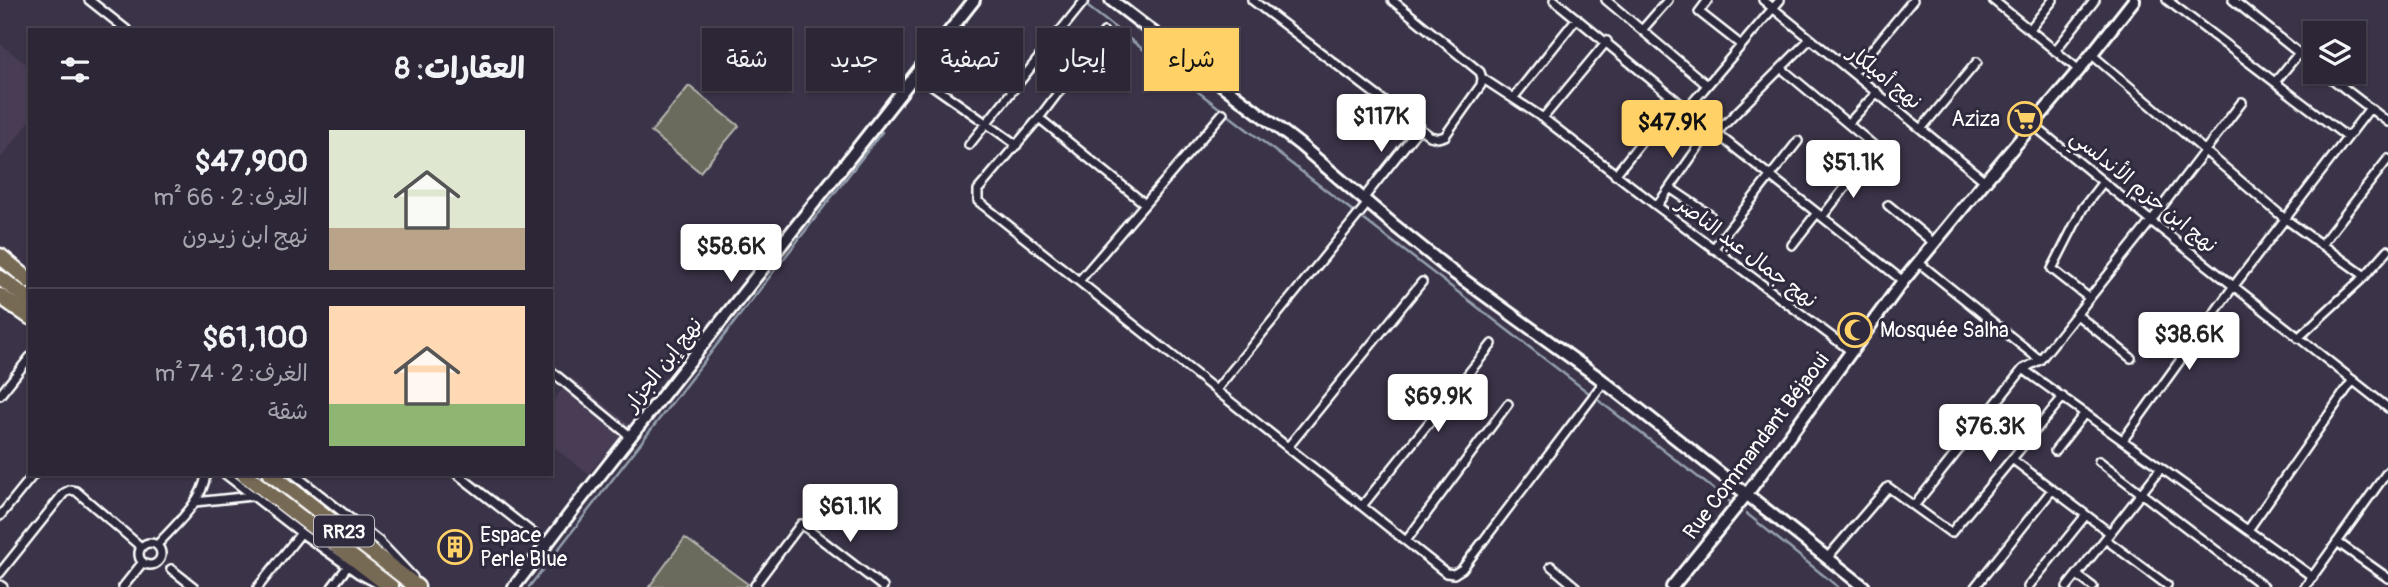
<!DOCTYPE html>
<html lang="ar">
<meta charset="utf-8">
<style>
:root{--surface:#2c2636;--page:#342e3e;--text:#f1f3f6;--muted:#a6a5ad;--line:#484351;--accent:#ffd166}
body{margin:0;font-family:Pangolin,"Playpen Sans Arabic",sans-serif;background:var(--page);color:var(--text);direction:rtl;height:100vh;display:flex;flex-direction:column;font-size:26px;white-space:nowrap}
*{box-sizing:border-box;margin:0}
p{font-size:23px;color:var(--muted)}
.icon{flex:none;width:38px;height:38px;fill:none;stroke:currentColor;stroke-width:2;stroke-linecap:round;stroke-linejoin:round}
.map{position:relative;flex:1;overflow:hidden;direction:ltr}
.sheet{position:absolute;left:28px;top:28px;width:525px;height:448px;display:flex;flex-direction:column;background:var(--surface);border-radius:0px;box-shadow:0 2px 5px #0004,0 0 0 2px var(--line);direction:rtl}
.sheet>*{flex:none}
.banner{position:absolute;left:574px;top:28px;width:665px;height:63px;direction:rtl;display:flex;gap:14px}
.tools{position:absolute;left:2303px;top:21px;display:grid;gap:14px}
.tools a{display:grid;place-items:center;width:63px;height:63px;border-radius:0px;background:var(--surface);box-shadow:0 2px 5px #0004,0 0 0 2px var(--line);font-size:35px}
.price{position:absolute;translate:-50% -60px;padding:0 16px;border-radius:7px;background:#fff;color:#222;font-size:23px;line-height:46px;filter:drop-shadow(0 2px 4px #0008)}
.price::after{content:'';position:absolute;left:50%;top:42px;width:21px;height:16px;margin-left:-10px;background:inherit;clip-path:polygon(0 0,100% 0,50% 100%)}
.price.selected{background:var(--accent);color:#111}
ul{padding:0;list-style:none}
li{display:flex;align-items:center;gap:21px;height:175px;padding:0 28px}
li+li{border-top:2px solid var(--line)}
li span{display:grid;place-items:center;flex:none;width:196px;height:140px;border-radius:0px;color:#555}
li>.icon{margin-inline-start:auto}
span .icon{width:84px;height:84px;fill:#fffc;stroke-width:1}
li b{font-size:30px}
h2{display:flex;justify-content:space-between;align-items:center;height:84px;padding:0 28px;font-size:30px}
.pill{padding:0 24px;border-radius:0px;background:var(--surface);box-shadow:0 2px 5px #0004,0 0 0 2px var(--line);font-size:24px;line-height:63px}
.pill.selected{background:var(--accent);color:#111}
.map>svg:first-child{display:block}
</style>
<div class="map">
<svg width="2388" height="587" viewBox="0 0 2388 587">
<rect width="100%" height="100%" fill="#3b3348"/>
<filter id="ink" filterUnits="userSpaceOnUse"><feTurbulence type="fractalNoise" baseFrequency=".0143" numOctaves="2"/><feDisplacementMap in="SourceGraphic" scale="14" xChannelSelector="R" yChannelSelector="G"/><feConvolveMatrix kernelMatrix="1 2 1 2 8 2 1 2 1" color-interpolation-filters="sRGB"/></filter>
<g filter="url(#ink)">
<!-- built -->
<path fill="#493e55" d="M0 44 30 67V121L0 159Z
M572 378 630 425 588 474 551 445V403Z"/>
<!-- green -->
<path fill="#6a6b5d" stroke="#b4b5ae" stroke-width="2" d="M689 86 739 126 700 172 651 132Z
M685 538 748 584 745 587H649Z"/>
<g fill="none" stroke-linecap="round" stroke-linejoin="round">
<!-- stream -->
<path stroke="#94a0ad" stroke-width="2.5" d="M1079 0 1729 501
M1746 513 1838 587
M529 587 882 132"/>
<!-- street casing -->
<g stroke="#fff" stroke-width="12">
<path id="street" d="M89 0 127 30
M1252 0 1430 136 1438 138 1445 136 1481 85 1482 78
M1392 0 1480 72 1482 78 1543 118 1657 206 1851 351
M1554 0 1716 133 1903 281
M1606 0 1707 85
M1708 0 1699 12 1741 45
M1763 0 1985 181
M1993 0 2079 70
M2167 0 2347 137
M2233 0 2315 66
M2030 29 2053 0
M1642 30 1668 0
M1104 32 1039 118 978 190V201L1446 573 1454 574 1462 569 1604 382
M2055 51 2095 0
M2091 54 2284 218 2365 276
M1781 68 1890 159
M2323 72 2388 122
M1853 73 1913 0
M916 74 1017 145
M2275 82 2299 53
M1514 97 1577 18
M1687 109 1780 0
M1039 118 1145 204
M1543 118 1607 41
M1849 123 1877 92
M2032 124 2151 221 2388 408
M1921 129 1977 62
M1716 133 1810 39
M969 145 1085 0
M1615 175 1675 99
M1670 188 1710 215
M1363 199 1420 127
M1888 205 1934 243
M1657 206 1711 129
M1822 217 1862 166
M1792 245 1817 213
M2321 245 2388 159
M1713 249 1798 141
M1918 262 2040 360
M1079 281 1223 113
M2089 298 2052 269 2083 208 2103 182
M2076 314 2131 358
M2298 338 2365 276 2388 250
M2023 369 2313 577
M551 371 630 436
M1216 390 1368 203
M0 395 30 357
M2123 440 2233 287 2370 108
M1288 447 1422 282
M2055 451 2085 413
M2012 459 2110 533 2067 587
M2099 461 2264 587
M225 474 301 533 359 574 378 584
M294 474 379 541 413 577
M457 474 547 544
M195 502 252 496
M1362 506 1492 344
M1914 506 2023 369 2040 360 2151 221 2242 102
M0 516 34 474
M2248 530 2353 380
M2110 533 2161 468
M2105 539 2167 585
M1406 541 1508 404
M2337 542 2388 578
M139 554a11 11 0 1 1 22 0a11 11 0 1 1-22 0Z
M157 545C175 525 203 502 206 474
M1827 558 1888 487 1951 533 2063 397
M1551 566 1576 587
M171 569 194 587
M0 573 64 493 70 490 76 491 141 547
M2077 575 2093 587
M0 585 3 587
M123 587 143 562
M258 587 301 533
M332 587 348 566
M758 587 755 585 801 524 883 587
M1975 587 2052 490
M2028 587 2086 515
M2305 587 2388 471"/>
</g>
<!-- secondary casing -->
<g stroke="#fff" stroke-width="16">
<path id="secondary" d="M1111 0 1299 144 1395 226 1450 270 1598 377 1864 587
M514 587 575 507 974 0
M1672 587 1746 495 1903 281 1985 181 2079 70 2134 0"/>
</g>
<!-- highway casing -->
<g stroke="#fff" stroke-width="19">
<path id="highway" d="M0 256 30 281
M0 278 30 300
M0 296 30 317
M244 474 391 587
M271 474 417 587"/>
</g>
<!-- street -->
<use href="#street" stroke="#2f2a3d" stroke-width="7"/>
<!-- secondary -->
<use href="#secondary" stroke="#2f2a3d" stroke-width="10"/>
<!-- highway -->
<use href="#highway" stroke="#776a54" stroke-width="14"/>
</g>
</g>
<!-- icons -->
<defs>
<g id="supermarket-ring" transform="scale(1.75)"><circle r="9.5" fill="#2f2a3d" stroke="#ffd166" stroke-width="1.5"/><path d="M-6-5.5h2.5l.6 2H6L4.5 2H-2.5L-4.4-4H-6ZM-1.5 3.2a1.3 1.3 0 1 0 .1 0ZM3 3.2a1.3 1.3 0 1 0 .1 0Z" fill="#ffd166"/></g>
<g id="mosque-ring" transform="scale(1.75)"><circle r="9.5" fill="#2f2a3d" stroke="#ffd166" stroke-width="1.5"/><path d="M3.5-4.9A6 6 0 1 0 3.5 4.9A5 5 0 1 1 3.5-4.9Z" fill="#ffd166"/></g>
<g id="building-ring" transform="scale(1.75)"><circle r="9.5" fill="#2f2a3d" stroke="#ffd166" stroke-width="1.5"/><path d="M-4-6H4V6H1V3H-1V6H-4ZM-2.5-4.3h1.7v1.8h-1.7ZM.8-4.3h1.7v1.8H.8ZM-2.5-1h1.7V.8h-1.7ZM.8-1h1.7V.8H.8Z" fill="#ffd166"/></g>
</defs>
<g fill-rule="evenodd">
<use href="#supermarket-ring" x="2025" y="119"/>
<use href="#mosque-ring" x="1855" y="330"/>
<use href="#building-ring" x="455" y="547"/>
</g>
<g text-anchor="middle" stroke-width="6" stroke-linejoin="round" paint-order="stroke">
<!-- shield labels -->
<rect fill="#2f2a3d" stroke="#c1bfc5" stroke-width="2" x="314" y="515.5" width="60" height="31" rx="5"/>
<g font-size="19" font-weight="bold" fill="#fff">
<text x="344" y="538">RR23</text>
</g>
<!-- street labels -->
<g font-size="21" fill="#fff" stroke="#2f2a3d">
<text transform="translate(1885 77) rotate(39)" y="7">نهج أميلكار</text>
<text transform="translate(2144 191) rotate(39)" y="7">نهج ابن حزم الأندلسي</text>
<text transform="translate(1747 252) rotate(37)" y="7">نهج جمال عبد الناصر</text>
<text transform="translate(663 364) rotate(-52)" y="7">نهج إبن الجزار</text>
<text transform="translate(1756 446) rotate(-53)" y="7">Rue Commandant Béjaoui</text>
</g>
<!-- poi labels -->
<g font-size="21" fill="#fff" stroke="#2f2a3d" text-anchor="start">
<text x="2000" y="126" text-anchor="end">Aziza</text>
<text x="1880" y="337">Mosquée Salha</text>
<text x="480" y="542">Espace<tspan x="480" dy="24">Perle Blue</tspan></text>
</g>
</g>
</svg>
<div class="tools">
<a><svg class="icon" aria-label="layers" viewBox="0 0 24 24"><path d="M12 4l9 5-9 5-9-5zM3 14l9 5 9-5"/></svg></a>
</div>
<b class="price" style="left:1381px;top:154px">$117K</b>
<b class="price selected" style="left:1672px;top:160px">$47.9K</b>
<b class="price" style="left:1853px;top:200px">$51.1K</b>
<b class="price" style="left:731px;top:284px">$58.6K</b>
<b class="price" style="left:2189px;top:372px">$38.6K</b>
<b class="price" style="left:1438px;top:434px">$69.9K</b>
<b class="price" style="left:1990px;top:464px">$76.3K</b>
<b class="price" style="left:850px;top:544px">$61.1K</b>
<div class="banner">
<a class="pill selected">شراء</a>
<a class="pill">إيجار</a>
<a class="pill">تصفية</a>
<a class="pill">جديد</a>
<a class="pill">شقة</a>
</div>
<section class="sheet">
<h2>العقارات: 8<svg class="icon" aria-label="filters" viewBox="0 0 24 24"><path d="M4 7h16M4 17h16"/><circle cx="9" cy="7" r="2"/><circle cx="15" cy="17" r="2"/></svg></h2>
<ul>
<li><span style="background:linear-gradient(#dfe7d0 70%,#b9a48a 0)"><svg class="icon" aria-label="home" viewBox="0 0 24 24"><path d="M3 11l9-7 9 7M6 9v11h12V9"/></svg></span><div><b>$47,900</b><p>الغرف: 2 · 66 m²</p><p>نهج ابن زيدون</p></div></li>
<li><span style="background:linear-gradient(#ffd9b3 70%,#8fb573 0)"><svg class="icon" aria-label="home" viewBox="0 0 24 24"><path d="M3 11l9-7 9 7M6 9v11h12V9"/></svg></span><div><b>$61,100</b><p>الغرف: 2 · 74 m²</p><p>شقة</p></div></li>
</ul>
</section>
</div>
